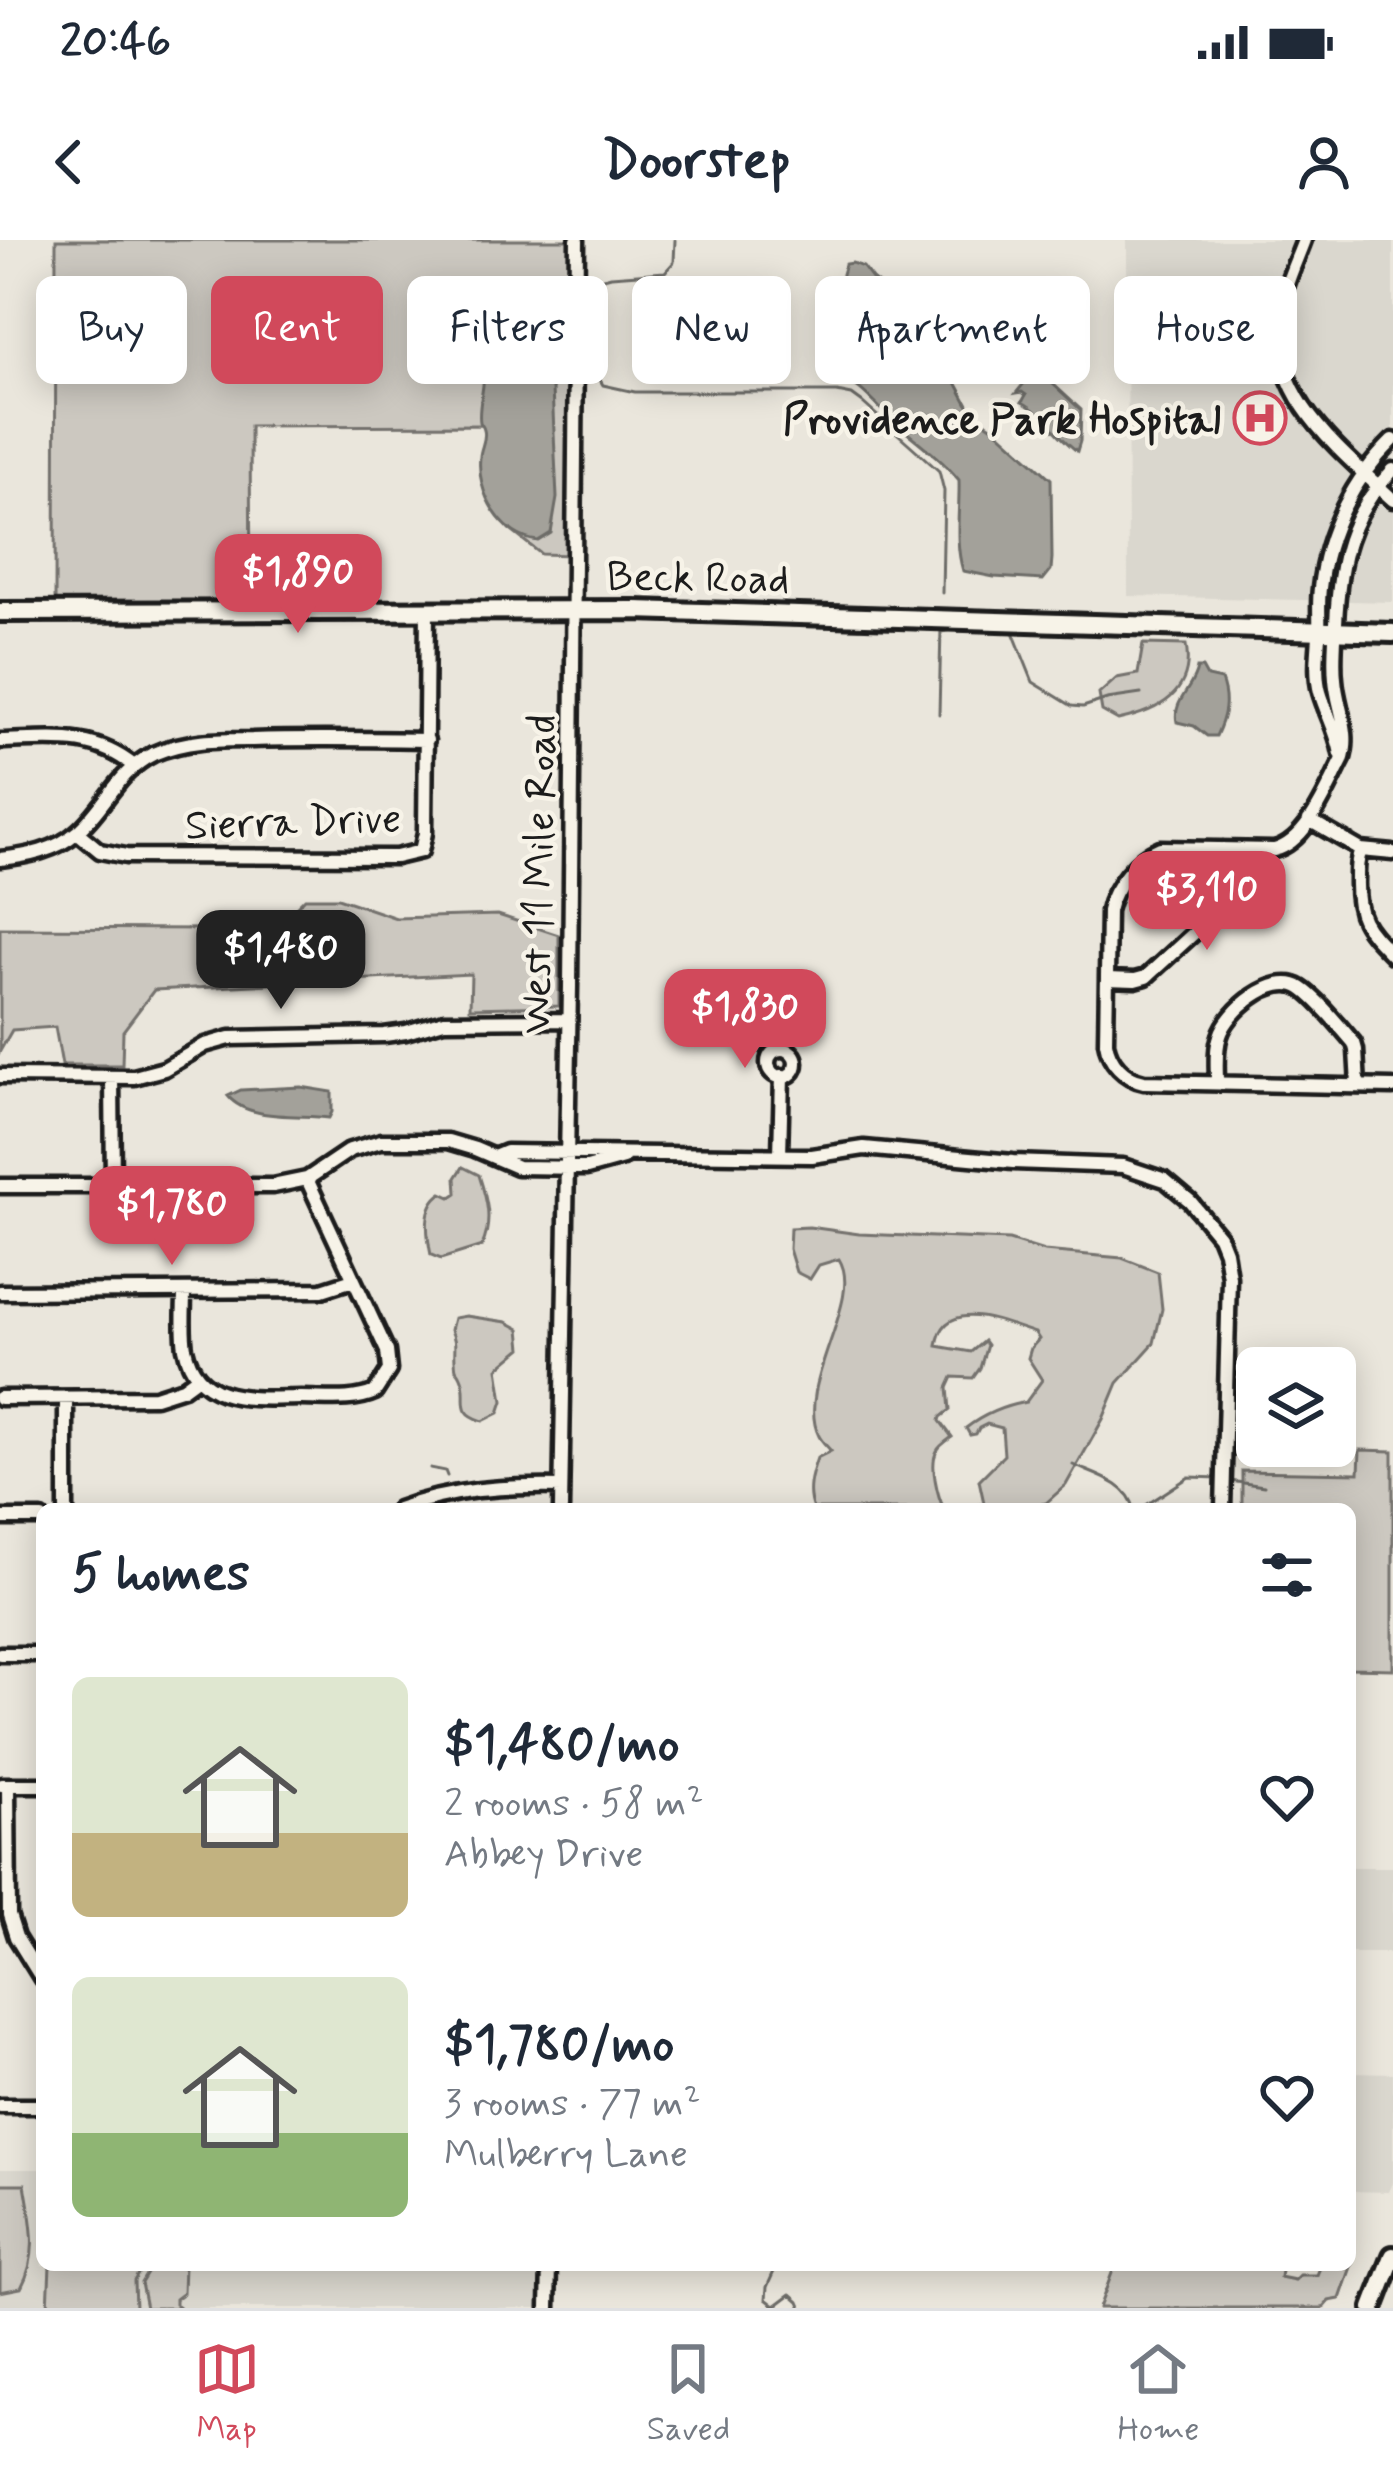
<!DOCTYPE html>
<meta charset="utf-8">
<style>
:root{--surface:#fff;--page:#f2f2f3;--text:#1f2937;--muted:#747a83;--line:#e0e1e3;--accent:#d1495b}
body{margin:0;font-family:Mynerve,sans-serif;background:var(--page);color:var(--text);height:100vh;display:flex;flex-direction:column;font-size:45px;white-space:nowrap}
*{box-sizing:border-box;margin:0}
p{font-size:39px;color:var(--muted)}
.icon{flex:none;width:66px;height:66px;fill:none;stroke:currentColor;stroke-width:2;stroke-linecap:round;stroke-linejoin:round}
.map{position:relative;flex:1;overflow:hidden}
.side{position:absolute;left:36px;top:1263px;width:1320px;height:768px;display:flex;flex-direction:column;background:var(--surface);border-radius:18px;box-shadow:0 6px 30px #0003}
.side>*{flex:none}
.top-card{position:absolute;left:36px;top:36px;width:1323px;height:108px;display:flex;gap:24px}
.buttons{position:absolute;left:1236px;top:1107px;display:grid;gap:24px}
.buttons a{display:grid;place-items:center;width:120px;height:120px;border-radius:18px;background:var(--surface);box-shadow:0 6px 30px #0003;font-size:60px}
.price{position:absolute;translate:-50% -102px;padding:0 27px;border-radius:24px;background:var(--accent);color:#fff;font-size:39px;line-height:78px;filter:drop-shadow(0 3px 6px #0008)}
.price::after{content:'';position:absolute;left:50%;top:72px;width:36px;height:27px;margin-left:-18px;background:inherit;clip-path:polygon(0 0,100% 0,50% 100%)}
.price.selected{background:#222;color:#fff}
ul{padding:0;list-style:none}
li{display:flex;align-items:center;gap:36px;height:300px;padding:0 36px}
li span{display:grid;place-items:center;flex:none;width:336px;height:240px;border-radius:18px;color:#555}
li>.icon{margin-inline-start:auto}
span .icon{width:144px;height:144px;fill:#fffc;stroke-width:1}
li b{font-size:51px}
h2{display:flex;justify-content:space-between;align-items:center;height:144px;padding:0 36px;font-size:51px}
.tag{padding:0 42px;border-radius:18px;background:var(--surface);box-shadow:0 6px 30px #0003;font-size:42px;line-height:108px}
.tag.selected{background:var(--accent);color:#fff}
.status{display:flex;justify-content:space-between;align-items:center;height:84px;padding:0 60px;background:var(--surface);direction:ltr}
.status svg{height:33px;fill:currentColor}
header{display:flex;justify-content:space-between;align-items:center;height:156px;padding:0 36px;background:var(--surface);font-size:54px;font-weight:700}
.menu{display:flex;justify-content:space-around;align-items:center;height:168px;border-top:3px solid var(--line);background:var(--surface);font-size:33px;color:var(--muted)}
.menu a{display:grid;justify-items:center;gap:6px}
.menu .selected{color:var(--accent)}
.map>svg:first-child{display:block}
</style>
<div class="status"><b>20:46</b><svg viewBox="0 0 49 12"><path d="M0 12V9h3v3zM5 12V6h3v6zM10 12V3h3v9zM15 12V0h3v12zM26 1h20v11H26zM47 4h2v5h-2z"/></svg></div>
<header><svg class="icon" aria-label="back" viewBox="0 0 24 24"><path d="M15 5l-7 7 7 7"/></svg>Doorstep<svg class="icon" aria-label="person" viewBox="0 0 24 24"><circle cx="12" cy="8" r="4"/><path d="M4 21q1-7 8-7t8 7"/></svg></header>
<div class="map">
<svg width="1393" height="2068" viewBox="0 0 1393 2068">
<rect width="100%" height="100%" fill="#eae6dc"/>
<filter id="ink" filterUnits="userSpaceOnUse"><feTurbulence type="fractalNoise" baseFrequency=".00833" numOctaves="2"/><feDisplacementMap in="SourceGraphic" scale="24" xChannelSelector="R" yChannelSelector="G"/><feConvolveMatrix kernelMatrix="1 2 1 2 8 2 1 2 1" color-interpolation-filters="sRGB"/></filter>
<g filter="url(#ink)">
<!-- built -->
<path fill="#dad7ce" d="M1127 0H1393V362L1128 356Z
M1350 1627H1393V1713H1350Z
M1350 1832 1393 1833V1943L1389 1952 1350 1951Z
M0 1929H42V2025H550L549 2068H0Z"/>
<!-- green -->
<path fill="#ccc8c0" stroke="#74726e" stroke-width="3" d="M56 0H573L571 315 541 314 509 289 497 273 484 185 250 186 251 369 55 370Z
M1143 404 1186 405C1195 453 1159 471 1118 480L1102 471 1099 454 1117 438 1138 434Z
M305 658H338L396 678 498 675 559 695V766L470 768 471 734 154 750 123 791 122 825H62L55 787 12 790 0 811V688L213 689 279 684Z
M463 927 479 935C487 960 493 981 482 1006L441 1019 431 1015C427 995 422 966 442 953L451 957 457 953 456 938Z
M809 987 859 994 1009 1000 1044 1011 1122 1018 1158 1032 1162 1069 1154 1103 1118 1143 1103 1179 1066 1245 1046 1263 1020 1269H963L984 1263 979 1240 1004 1215 1002 1188 987 1184 979 1188 976 1194 970 1195 966 1188C984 1174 1004 1166 1026 1162L1042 1140 1028 1118 1031 1108 1039 1099 1035 1093C1004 1083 943 1055 937 1106L971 1112 984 1101 987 1105 980 1128 973 1138 953 1137 948 1148 950 1170 941 1177 940 1181 952 1197C948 1200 939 1206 937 1211 929 1224 938 1257 944 1269H813C806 1252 811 1235 817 1218L831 1211C827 1206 822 1202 819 1196 794 1146 865 1060 839 1019L819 1025 810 1039 796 1032 789 1009 790 988Z
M466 1076 507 1082 520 1089 522 1108 498 1128 503 1161 499 1173 483 1181C454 1172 469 1159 462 1139 457 1125 456 1136 455 1120 454 1107 457 1103 451 1090L454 1078Z
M1360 1210 1393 1211V1429L1350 1428V1269H1242V1231L1359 1233Z
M0 1944H25C31 1982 40 2013 21 2048L0 2052Z
M1354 2018 1340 2059 1329 2061 1323 2068H1099L1115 2025H1282L1280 2037 1295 2040 1300 2035H1317L1321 2025H1350V2019Z
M50 2025H143L134 2041 135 2068H48Z
M152 2025H184L183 2053 175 2059V2064L180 2068H146L141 2043Z"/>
<!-- water -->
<path fill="#a3a19a" stroke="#6d6c68" stroke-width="3" d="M852 23 863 27 872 39 897 59 929 92 973 174 996 189 1051 239 1052 318 1051 330 1043 340 994 337 963 331C954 301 960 271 959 240 939 216 915 200 892 180 872 162 864 147 838 136L842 34 845 24Z
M535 81C558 87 562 107 553 126L554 143 552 149 557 258 551 293 538 301C501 297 476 252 480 217 480 208 487 199 484 190 484 187 481 185 480 182 478 171 482 156 483 145 486 110 495 82 535 81Z
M1040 132 1081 170 1080 201 1077 211C1058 197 1042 172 1022 162L1026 155 1022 152 1016 153 1025 142Z
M1197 428H1202L1207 437 1221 440C1229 461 1225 477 1216 496H1207L1194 486 1177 482C1172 461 1194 448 1197 428Z
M301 847 332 852V872L329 878C298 874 248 881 228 856L241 850Z"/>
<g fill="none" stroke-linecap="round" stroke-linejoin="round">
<!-- stream -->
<path stroke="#6d6c68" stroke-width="3" d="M595 118V52L600 39 611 36 665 32 674 22 675 0
M596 133 603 145 635 152H837L852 155 863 163 917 211 939 231 944 251 942 353
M941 392 958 389 1013 392 1033 442 1072 466 1083 467 1107 459 1141 454
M939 474 941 388
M1073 1225C1095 1235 1129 1243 1134 1269
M430 1228 445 1231 447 1236
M1230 1241 1264 1246
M441 1269V1268
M1140 1269 1189 1237 1221 1238
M777 2025 767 2047 766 2059 775 2066 791 2054 799 2061 802 2068"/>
<!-- minor casing -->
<g stroke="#1c1c1c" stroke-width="21">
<path id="minor" d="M1304 0C1296 22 1284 46 1280 70 1267 155 1338 208 1393 260
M1393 230C1348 275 1339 321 1336 383 1335 401 1333 420 1335 439 1337 468 1352 492 1342 521 1327 550 1307 602 1274 610L1160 608C1137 617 1113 647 1108 671L1106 802C1109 822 1124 838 1144 842L1393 847
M0 501C50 500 92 492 134 526
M1341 514C1337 491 1326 473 1320 452 1315 433 1318 414 1319 395 1320 380 1318 364 1320 348 1326 292 1353 239 1393 200
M1309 580 1361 610 1393 613
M77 592 100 611 126 616 396 617 421 611 425 593 427 369
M1361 610C1357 620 1357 628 1357 639 1356 680 1366 688 1393 716
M0 619C27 616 56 611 77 592 105 568 118 531 153 514 185 500 217 500 252 500 310 498 368 499 427 500
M1107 739 1135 740 1146 737 1217 672 1223 652V609
M768 823a14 14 0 1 1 28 0a14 14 0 1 1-28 0Z
M0 836 134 837 164 829 205 805 230 798 384 795 406 792 444 781 569 780
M112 837 113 945
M1217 843C1217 828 1215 810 1220 796 1227 771 1275 731 1301 748 1318 759 1340 787 1354 803L1356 810 1358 846
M780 915 782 836
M494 917 506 912 812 916 864 908 1013 922 1123 926 1165 940 1190 961 1219 996 1225 1011 1229 1037 1223 1269
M0 946H273L307 939 350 910 381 901H448L475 909 517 927 587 928 623 918
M0 1052 322 1050 353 1040
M184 1052C184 1070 182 1090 185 1108 197 1167 256 1158 301 1158 325 1158 353 1162 375 1152L389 1130 387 1111 307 939
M0 1158 155 1157 183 1148 198 1137
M66 1269V1158
M398 1269C452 1249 504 1246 561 1247
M561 1269 570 747 577 0
M0 1278H42
M0 1414H42
M1 1545H42
M8 1545 9 1675 16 1697 42 1739
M0 1866H42
M548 2068 549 2025"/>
</g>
<!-- major casing -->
<g stroke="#1c1c1c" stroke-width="26">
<path id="major" d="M0 372 635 370 1393 393
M1373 2068 1393 2016"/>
</g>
<!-- minor -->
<use href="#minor" stroke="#f7f3e8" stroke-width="12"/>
<!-- major -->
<use href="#major" stroke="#f7f3e8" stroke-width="16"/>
</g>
</g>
<!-- icons -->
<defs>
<g id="hospital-ring" transform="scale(2.7)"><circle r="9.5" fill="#f7f3e8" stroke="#d1495b" stroke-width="1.5"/><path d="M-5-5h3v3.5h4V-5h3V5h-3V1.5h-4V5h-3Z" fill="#d1495b"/></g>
</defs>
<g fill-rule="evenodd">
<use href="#hospital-ring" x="1260" y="178"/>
</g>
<g text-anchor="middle" stroke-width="9" stroke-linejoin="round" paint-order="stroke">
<!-- poi labels -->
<g font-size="42" font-weight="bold" fill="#1c1c1c" stroke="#f7f3e8" text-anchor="end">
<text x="1221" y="193">Providence Park Hospital</text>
</g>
<!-- street labels -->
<g font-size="42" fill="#1c1c1c" stroke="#f7f3e8">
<text transform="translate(698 336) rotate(1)" y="15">Beck Road</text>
<text transform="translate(293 580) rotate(-2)" y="15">Sierra Drive</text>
<text transform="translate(537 634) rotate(-89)" y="15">West 11 Mile Road</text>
</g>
</g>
</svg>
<div class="buttons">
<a><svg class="icon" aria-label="layers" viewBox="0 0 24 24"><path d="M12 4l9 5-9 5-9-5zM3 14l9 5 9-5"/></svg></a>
</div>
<b class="price" style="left:298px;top:396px">$1,890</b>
<b class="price" style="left:1207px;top:713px">$3,110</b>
<b class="price selected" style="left:281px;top:772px">$1,480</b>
<b class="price" style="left:745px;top:831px">$1,830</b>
<b class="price" style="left:172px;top:1028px">$1,780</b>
<div class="top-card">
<a class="tag">Buy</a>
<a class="tag selected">Rent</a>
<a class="tag">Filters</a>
<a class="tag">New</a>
<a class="tag">Apartment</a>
<a class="tag">House</a>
</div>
<section class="side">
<h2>5 homes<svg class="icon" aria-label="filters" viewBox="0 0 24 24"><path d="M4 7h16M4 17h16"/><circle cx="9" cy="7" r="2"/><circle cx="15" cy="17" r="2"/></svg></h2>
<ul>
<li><span style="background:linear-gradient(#dfe7d0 65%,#c2b280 0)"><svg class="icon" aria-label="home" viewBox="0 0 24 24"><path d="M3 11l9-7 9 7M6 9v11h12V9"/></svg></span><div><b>$1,480/mo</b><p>2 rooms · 58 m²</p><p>Abbey Drive</p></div><svg class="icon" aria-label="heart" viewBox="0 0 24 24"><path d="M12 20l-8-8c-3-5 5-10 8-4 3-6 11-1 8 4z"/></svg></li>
<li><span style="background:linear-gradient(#dfe7d0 65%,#8fb573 0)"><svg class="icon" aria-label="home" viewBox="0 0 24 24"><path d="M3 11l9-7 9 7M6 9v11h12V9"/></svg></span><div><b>$1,780/mo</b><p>3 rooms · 77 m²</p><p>Mulberry Lane</p></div><svg class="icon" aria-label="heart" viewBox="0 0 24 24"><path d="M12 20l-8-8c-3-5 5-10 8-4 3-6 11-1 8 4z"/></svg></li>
</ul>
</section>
</div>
<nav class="menu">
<a class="selected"><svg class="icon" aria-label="map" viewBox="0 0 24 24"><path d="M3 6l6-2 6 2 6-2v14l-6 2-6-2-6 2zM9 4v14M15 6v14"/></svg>Map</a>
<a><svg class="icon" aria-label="saved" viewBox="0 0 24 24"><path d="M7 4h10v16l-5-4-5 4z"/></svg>Saved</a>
<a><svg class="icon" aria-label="home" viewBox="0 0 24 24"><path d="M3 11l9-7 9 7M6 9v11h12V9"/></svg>Home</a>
</nav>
